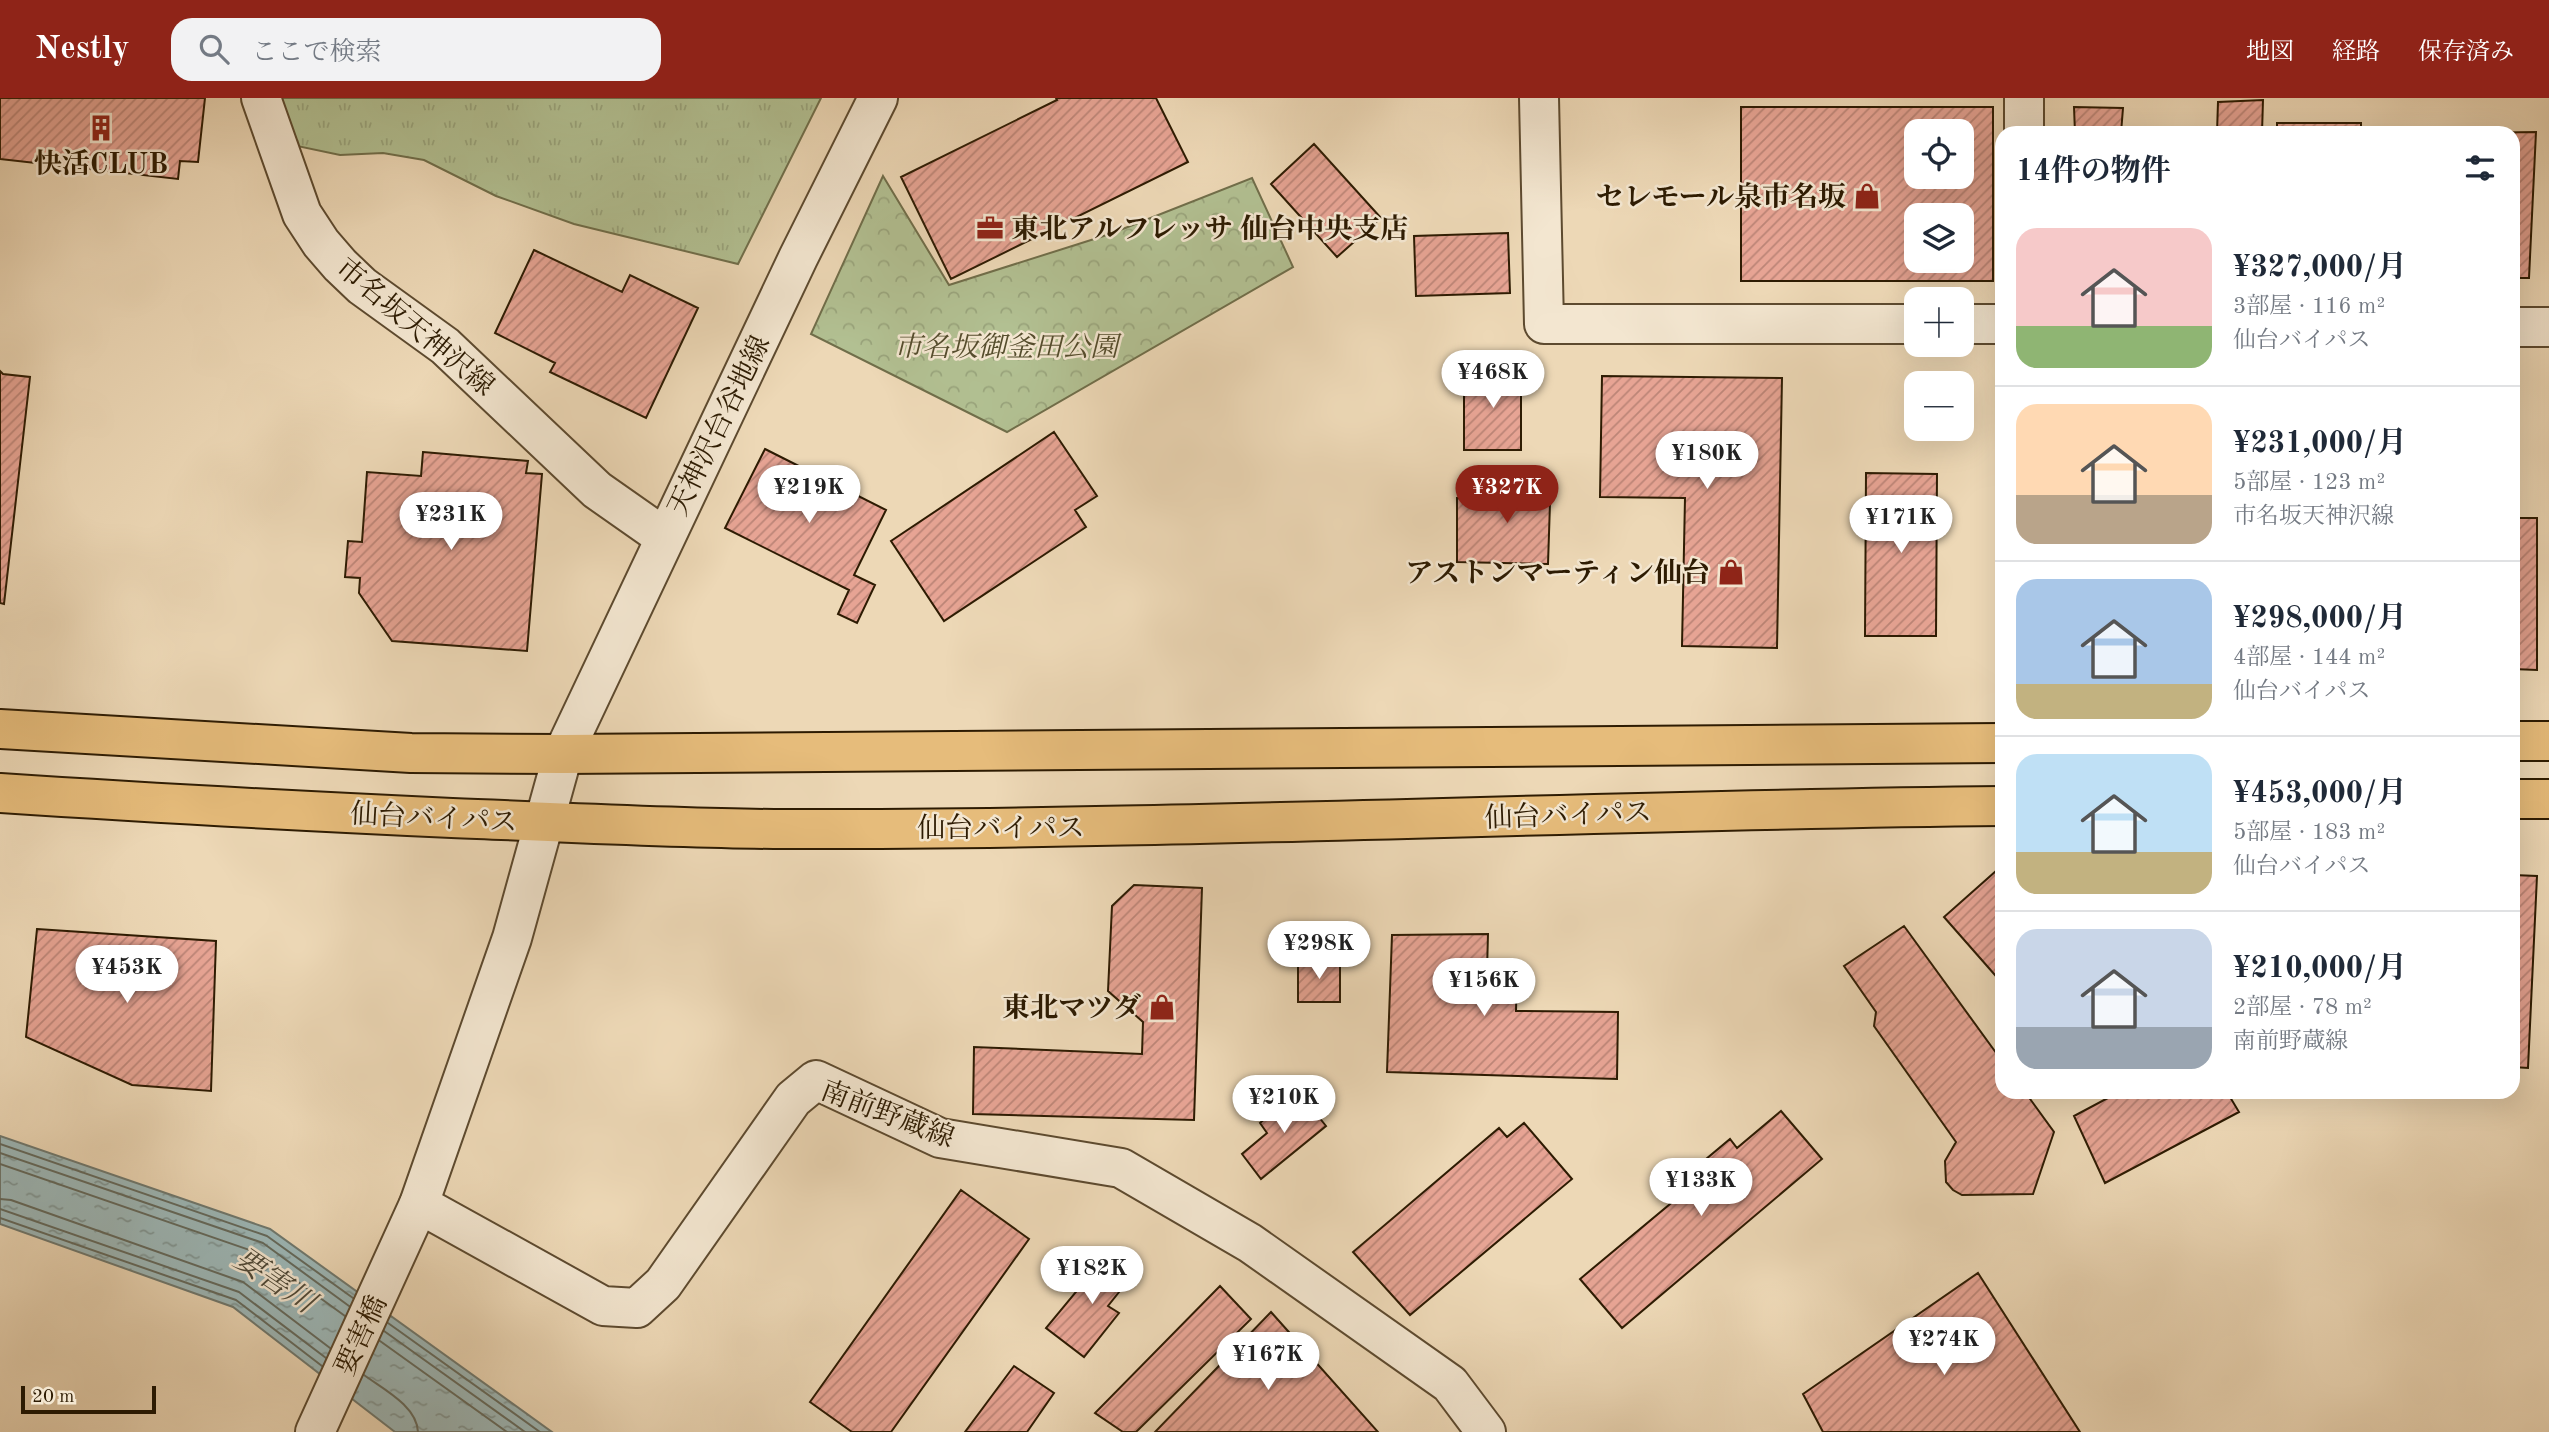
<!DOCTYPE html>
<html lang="ja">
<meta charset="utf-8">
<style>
:root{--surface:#fff;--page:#f2f2f3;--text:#1f2937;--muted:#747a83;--line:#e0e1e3;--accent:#8f2418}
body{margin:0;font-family:"Old Standard TT","Noto Serif JP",serif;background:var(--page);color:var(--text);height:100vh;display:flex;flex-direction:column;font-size:26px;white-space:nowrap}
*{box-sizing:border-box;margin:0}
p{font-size:23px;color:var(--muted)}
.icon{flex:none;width:38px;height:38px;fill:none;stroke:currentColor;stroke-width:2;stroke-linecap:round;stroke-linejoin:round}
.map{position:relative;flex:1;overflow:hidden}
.panel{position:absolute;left:1995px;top:28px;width:525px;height:973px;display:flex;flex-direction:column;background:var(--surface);border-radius:21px;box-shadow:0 7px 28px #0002}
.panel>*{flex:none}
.controls{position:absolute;left:1904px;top:21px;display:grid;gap:14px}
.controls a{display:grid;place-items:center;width:70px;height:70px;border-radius:14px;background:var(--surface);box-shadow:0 7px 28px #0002;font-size:35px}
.scale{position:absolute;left:21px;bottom:18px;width:135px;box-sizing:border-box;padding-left:7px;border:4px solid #2d1b02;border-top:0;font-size:19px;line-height:24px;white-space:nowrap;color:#2d1b02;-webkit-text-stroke:5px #f3e6d0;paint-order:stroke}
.price{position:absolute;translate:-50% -60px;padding:0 16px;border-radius:24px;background:#fff;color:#222;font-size:23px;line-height:46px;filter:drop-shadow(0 2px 4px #0008)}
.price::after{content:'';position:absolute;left:50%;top:42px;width:21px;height:16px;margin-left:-10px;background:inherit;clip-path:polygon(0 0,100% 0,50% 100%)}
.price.on{background:var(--accent);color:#fff}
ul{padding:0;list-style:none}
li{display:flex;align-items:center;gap:21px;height:175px;padding:0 21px}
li+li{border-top:2px solid var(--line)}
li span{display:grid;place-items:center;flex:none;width:196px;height:140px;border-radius:21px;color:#555}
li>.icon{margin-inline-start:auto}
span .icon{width:84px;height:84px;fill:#fffc;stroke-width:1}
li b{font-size:30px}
h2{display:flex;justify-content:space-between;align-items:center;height:84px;padding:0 21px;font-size:30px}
header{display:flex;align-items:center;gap:42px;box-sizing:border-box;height:98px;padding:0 35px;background:var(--accent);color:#fff}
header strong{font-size:33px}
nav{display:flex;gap:38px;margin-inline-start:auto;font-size:24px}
.search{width:490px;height:63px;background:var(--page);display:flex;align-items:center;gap:18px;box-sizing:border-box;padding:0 24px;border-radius:21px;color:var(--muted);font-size:26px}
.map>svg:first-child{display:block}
</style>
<header>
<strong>Nestly</strong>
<div class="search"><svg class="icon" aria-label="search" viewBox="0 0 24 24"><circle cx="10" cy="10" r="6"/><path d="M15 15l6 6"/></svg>ここで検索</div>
<nav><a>地図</a><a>経路</a><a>保存済み</a></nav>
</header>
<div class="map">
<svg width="2549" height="1334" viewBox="0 0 2549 1334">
<defs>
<pattern id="grass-tufts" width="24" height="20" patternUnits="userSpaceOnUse" patternTransform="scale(1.75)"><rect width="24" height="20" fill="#b2c092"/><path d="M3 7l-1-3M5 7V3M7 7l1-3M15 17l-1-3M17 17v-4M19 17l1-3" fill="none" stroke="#99a47c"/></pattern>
<pattern id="forest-crowns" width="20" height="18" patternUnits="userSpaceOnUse" patternTransform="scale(1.75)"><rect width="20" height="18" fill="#b2c092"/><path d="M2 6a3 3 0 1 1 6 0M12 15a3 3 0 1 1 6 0" fill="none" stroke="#99a47c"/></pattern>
<pattern id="water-ripples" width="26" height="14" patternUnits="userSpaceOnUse" patternTransform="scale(1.75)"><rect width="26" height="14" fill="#9db8b8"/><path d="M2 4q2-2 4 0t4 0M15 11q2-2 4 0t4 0" fill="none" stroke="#809593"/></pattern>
<pattern id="building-hatch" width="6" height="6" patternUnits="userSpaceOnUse" patternTransform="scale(1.75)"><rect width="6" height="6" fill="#e7a494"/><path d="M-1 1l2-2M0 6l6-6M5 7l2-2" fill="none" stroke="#bc8577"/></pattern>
</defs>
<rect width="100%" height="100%" fill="#edd8b6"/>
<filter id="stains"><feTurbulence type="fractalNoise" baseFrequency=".00286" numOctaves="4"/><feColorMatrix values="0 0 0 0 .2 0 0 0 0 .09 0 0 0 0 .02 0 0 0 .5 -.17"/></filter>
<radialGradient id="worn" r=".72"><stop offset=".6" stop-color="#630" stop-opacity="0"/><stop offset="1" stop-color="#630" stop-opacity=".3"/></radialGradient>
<!-- grass -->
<path fill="url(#grass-tufts)" stroke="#706e4a" stroke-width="2" d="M279 0H821L738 166 574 126 496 98 424 62 383 55 340 57 297 48Z"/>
<!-- forest -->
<path fill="url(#forest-crowns)" stroke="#706e4a" stroke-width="2" d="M883 78 949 187 1110 136 1252 80 1293 169 1007 334 811 236Z"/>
<!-- water -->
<path fill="url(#water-ripples)" stroke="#70796f" stroke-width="2" d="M0 1038 270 1131 552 1334H395L233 1209 0 1126Z"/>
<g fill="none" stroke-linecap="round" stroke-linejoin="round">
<!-- shore -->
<path stroke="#656a5d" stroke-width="2" d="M0 1046 267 1138 353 1200
M0 1055 263 1145 349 1208
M0 1066 258 1155 345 1218
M0 1101 11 1102 243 1184 330 1250
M0 1111 239 1194 326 1260
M0 1120 236 1202 322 1268
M388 1225 540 1334
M384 1233 525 1334
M380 1243 507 1334
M364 1277C383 1291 417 1308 418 1334"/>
</g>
<!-- building -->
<path fill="url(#building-hatch)" stroke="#2d1b02" stroke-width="2" fill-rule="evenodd" d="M0 0H205L198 64 180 63 178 81 0 61Z
M1056 0H1156L1188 64 951 181 901 79 1057 2Z
M2263 2 2262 35H2217L2218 4Z
M1741 9H1993V183H1741ZM1916 33H1962V79H1916ZM1916 117H1962V163H1916Z
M2074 9 2123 10 2121 35H2075Z
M2277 25H2361V35H2277Z
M2536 34 2529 180H2513V35H2463Z
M1314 46 1381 120 1337 159 1271 86Z
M1508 135 1510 195 1416 198 1414 138Z
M534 152 622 194 630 177 698 210 646 320 550 274 555 265 495 235Z
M1464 272H1521V352H1464Z
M0 273 3 276 30 279 4 506 0 505Z
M1602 278 1782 280 1777 550 1682 548 1685 400 1600 399Z
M1054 334 1097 398 1075 412 1086 429 944 523 891 443Z
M765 351 886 412 854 477 875 487 857 525 838 516 849 492 725 430Z
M423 354 528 363 526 375 542 376 527 553 392 543 359 495 360 480 345 479 348 443 362 444 367 374 421 378Z
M1517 375H1551L1548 466 1457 464V400L1517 401Z
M1866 375 1937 376 1936 538H1865Z
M2513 420H2537V572L2513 571Z
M1996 773 2002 780V885L1944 819Z
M2513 777 2537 778 2528 970 2513 969Z
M1134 787 1202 790 1194 1022 973 1016 974 949 1142 956 1143 924 1108 893 1112 808Z
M1904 828 2002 963V994H2025L2054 1034 2033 1096 1962 1097 1953 1092 1946 1084 1945 1063 1956 1044 1874 928 1876 914 1844 868Z
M37 831 216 843 211 993 132 987 26 939Z
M1488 836 1487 873 1517 874 1516 913 1618 914 1617 981 1387 974 1392 837Z
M1340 861V904H1298V862Z
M1298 993 1326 1028 1261 1081 1242 1056 1267 1035 1260 1025Z
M2119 994H2227L2239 1014 2105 1085 2074 1018Z
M1781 1013 1822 1061 1622 1230 1580 1181 1700 1081 1693 1072 1730 1041 1737 1050Z
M1524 1025 1572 1081 1410 1217 1353 1154 1499 1030 1507 1039Z
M961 1092 1029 1141 891 1334H852L810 1304Z
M1109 1154 1135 1174 1108 1208 1119 1215 1084 1259 1046 1230Z
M1978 1175 2080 1334H1823L1803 1296Z
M1220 1188 1251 1221 1136 1334H1123L1095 1315Z
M1271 1214 1378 1334H1155Z
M1014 1268 1054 1295 1027 1334H965Z"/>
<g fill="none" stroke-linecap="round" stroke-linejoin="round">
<!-- minor casing -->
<g stroke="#5d4a2f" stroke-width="42">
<path id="minor" d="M261 0 302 116 321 145 340 167 362 188 445 248 597 392 664 439
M1539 0 1544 226H1916
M2024 35V0
M1962 226H2002
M2513 229H2549
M419 1106 603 1208 637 1210 663 1186 793 1001 816 982 940 1040 1121 1070 1250 1145 1450 1286 1486 1334"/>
</g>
<!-- tertiary casing -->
<g stroke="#5d4a2f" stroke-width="42">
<path id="tertiary" d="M315 1334 419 1106 512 840 563 656 798 160 878 0"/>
</g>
<!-- trunk casing -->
<g stroke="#2d1b02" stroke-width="42">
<path id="trunk" d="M0 631 411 655 563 656 2002 645
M2513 643H2549
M0 695C151 705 301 713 452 720 559 724 667 730 774 731 1184 732 1593 712 2002 708
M2513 701H2549"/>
</g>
<!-- minor -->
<use href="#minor" stroke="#f3e6d0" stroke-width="38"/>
<!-- tertiary -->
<use href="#tertiary" stroke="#f3e6d0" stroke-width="38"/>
<!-- trunk -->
<use href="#trunk" stroke="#e6bc7b" stroke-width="38"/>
</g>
<!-- icons -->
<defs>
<g id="building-bare" transform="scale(2.1)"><path d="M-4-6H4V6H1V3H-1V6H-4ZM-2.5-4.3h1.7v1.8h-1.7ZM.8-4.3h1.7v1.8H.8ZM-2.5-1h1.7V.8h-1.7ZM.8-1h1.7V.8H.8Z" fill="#8f2418" stroke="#f3e6d0" stroke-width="2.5" paint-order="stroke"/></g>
<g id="shop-bare" transform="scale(2.1)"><path d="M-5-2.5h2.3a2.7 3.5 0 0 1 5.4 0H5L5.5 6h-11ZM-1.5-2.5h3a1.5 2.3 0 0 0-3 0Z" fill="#8f2418" stroke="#f3e6d0" stroke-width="2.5" paint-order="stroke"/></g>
<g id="office-bare" transform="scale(2.1)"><path d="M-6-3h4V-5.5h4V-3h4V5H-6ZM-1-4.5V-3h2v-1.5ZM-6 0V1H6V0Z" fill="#8f2418" stroke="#f3e6d0" stroke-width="2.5" paint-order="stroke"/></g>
</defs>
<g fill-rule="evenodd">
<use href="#building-bare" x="101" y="30"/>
<use href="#shop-bare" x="1867" y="98"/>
<use href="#office-bare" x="990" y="130"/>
<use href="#shop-bare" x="1731" y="474"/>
<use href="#shop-bare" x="1162" y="909"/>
</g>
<g text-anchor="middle" stroke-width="5" stroke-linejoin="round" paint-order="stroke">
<!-- poi labels -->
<g font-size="28" font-weight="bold" fill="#2d1b02" stroke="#f3e6d0" text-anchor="end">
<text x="101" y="75" text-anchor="middle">快活CLUB</text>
<text x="1846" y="108">セレモール泉市名坂</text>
<text x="1011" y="140" text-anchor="start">東北アルフレッサ 仙台中央支店</text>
<text x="1710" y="484">アストンマーティン仙台</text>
<text x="1141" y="919">東北マツダ</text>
</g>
<!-- street labels -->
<g font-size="28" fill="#2d1b02" stroke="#f3e6d0">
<text transform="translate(416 228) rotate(40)" y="10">市名坂天神沢線</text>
<text transform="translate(718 327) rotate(-64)" y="10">天神沢台谷地線</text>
<text transform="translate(1568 716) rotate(-2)" y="10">仙台バイパス</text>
<text transform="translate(434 719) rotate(3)" y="10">仙台バイパス</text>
<text x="1001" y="739">仙台バイパス</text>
<text transform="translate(888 1015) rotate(21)" y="10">南前野蔵線</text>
<text transform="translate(360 1237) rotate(-65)" y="10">要害橋</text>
</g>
<!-- park labels -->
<g font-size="28" font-style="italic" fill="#554d2d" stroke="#f3e6d0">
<text x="1006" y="258">市名坂御釜田公園</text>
</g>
<!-- water labels -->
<g font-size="30" font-style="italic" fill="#4f4a39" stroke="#f3e6d0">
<text transform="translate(275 1182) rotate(34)" y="10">要害川</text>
</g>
</g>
<rect width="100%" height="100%" filter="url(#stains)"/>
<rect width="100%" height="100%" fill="url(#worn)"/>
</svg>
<div class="controls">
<a><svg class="icon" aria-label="locate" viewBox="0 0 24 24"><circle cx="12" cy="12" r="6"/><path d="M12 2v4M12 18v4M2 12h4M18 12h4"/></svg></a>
<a><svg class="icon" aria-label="layers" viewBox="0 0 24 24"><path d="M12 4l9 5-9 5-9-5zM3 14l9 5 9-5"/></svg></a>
<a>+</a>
<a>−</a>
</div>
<div class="scale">20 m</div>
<b class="price" style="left:1493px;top:312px">¥468K</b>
<b class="price" style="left:1707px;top:393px">¥180K</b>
<b class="price" style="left:809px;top:427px">¥219K</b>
<b class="price on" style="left:1507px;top:427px">¥327K</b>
<b class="price" style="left:451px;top:454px">¥231K</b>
<b class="price" style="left:1901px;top:457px">¥171K</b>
<b class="price" style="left:1319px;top:883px">¥298K</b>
<b class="price" style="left:127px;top:907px">¥453K</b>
<b class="price" style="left:1484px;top:920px">¥156K</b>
<b class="price" style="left:1284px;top:1037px">¥210K</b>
<b class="price" style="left:1701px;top:1120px">¥133K</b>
<b class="price" style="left:1092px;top:1208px">¥182K</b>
<b class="price" style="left:1944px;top:1279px">¥274K</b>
<b class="price" style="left:1268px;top:1294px">¥167K</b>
<section class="panel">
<h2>14件の物件<svg class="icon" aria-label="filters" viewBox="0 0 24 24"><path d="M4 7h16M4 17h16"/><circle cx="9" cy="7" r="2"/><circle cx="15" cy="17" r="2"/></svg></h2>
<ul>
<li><span style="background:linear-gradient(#f6c9c9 70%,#8fb573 0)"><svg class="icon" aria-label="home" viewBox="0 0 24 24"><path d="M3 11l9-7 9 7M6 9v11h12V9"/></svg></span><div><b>¥327,000/月</b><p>3部屋 · 116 m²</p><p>仙台バイパス</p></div></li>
<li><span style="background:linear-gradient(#ffd9b3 65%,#b9a48a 0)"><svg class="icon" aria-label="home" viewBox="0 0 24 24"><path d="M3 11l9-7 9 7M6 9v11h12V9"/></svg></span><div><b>¥231,000/月</b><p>5部屋 · 123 m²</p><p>市名坂天神沢線</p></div></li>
<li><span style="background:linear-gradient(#a9c7e8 75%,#c2b280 0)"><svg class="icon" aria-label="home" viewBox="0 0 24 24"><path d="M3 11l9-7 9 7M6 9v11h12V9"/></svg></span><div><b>¥298,000/月</b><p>4部屋 · 144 m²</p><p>仙台バイパス</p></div></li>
<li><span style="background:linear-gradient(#bfe0f5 70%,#c2b280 0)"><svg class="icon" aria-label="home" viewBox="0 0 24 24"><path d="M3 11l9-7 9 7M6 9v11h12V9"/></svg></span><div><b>¥453,000/月</b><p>5部屋 · 183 m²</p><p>仙台バイパス</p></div></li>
<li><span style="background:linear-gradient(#c9d6e8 70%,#9aa5b1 0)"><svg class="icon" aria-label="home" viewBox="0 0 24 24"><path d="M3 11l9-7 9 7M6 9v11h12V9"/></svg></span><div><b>¥210,000/月</b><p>2部屋 · 78 m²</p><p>南前野蔵線</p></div></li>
</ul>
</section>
</div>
